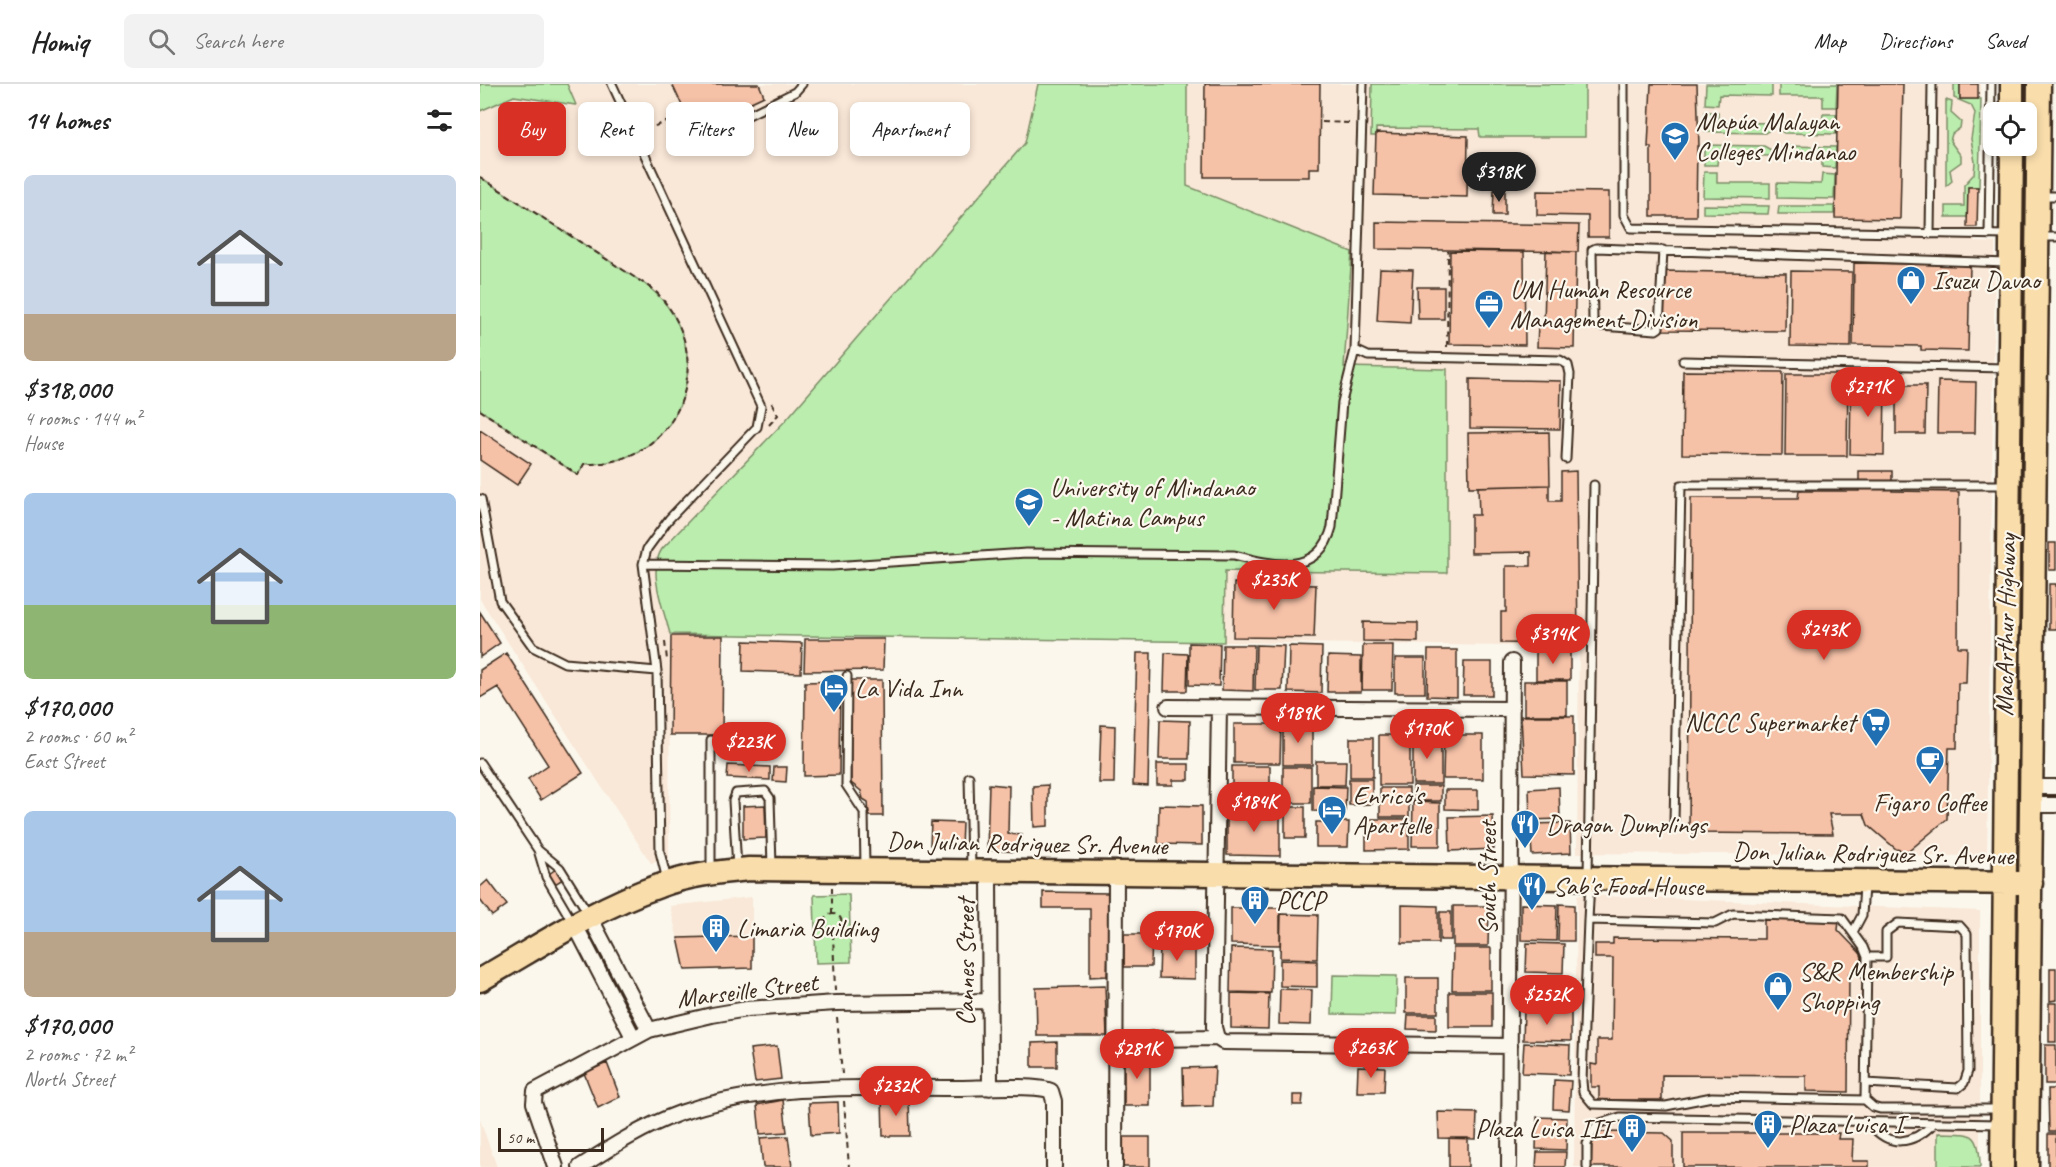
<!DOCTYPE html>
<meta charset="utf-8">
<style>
:root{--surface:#fff;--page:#f2f2f2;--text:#222;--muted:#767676;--line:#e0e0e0;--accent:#d93025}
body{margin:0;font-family:Caveat,sans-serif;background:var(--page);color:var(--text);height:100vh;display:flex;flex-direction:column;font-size:22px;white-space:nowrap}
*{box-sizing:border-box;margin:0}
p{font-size:20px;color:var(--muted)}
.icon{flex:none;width:33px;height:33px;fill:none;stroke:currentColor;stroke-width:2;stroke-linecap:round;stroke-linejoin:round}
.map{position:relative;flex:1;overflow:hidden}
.details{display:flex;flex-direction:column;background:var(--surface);width:480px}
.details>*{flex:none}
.top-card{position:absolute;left:18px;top:18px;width:570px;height:54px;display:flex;gap:12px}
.controls{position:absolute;left:1503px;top:18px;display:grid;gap:12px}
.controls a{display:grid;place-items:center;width:54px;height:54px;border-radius:9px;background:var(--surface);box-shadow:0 3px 9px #0003;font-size:30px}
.scale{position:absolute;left:18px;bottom:15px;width:106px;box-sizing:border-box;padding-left:6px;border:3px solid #3b2a1e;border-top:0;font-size:16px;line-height:21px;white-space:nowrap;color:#3b2a1e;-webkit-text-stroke:4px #fbf7ec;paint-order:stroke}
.price{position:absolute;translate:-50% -51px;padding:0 14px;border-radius:21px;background:var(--accent);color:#fff;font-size:20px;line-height:39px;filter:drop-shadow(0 2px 3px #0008)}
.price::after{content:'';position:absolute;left:50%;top:36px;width:18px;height:14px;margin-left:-9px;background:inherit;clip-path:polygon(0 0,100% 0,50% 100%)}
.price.on{background:#222;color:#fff}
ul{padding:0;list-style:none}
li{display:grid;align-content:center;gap:12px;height:318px;padding:0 24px}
li span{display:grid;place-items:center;height:186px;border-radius:9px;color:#555}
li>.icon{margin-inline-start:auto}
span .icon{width:108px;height:108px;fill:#fffc;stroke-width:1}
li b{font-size:26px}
h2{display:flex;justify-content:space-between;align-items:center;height:72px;padding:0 24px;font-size:26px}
.pill{padding:0 21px;border-radius:9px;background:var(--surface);box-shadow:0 3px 9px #0003;font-size:21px;line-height:54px}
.pill.on{background:var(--accent);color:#fff}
header{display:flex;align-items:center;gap:36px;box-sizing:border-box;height:84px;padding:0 30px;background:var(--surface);border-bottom:2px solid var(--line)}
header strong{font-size:28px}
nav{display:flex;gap:33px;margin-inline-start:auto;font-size:21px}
.search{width:420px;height:54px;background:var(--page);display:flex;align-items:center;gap:15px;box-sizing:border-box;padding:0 21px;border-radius:9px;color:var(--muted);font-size:22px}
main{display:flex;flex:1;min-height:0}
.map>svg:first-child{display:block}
</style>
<header>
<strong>Homiq</strong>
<div class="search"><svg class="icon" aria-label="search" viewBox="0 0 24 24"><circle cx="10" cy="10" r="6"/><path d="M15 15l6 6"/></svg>Search here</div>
<nav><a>Map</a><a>Directions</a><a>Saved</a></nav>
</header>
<main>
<section class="details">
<h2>14 homes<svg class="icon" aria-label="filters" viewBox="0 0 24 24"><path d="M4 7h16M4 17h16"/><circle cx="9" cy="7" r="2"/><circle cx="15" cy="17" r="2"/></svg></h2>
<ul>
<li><span style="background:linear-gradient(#c9d6e8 75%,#b9a48a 0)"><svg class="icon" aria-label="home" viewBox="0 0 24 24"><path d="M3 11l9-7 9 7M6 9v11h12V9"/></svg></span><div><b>$318,000</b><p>4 rooms · 144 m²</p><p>House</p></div></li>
<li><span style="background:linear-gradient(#a9c7e8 60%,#8fb573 0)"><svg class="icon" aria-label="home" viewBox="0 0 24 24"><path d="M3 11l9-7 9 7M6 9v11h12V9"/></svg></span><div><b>$170,000</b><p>2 rooms · 60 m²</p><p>East Street</p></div></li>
<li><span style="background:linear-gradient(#a9c7e8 65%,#b9a48a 0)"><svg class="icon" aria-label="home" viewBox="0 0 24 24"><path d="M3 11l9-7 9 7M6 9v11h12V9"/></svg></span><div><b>$170,000</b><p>2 rooms · 72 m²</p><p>North Street</p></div></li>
</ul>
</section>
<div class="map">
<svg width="1576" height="1083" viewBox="0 0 1576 1083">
<rect width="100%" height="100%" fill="#fbf7ec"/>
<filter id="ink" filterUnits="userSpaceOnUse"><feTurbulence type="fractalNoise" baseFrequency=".0167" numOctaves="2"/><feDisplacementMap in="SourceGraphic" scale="12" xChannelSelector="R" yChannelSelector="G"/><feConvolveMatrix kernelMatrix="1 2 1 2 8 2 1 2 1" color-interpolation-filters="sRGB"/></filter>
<g filter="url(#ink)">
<!-- built -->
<path fill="#f9e7d7" d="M0 0H1501L1499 143 1495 144V158L1515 159 1507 772 1097 769 1099 563 190 550 189 776 171 779 0 515Z
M1097 811 1500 827V1083H1094Z
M272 813V884L205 886 190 822Z
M0 1036 17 1083H0Z"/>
<!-- green -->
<path fill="#bbedae" stroke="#7b8c66" stroke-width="1.5" d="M0 0H87L96 21 34 12 0 27Z
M558 0H707V102L872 168 864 283 967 285V489L745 487 744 558 190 550C184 526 167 487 182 465L305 337 545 59Z
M892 0H1105V53H1000L999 45 896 44V52H891Z
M1226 0H1292V12L1239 11 1238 21 1225 20Z
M1299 0H1357L1356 23H1343V12H1299Z
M1474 0H1480V15H1501L1499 103H1488V133H1466V122H1484V101L1494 90 1495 78 1491 55 1495 29 1491 21 1474 14Z
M1466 16 1472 18 1471 29 1481 38 1480 44 1472 50 1470 57 1481 72V78L1470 86 1472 97 1466 102Z
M1225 28H1238V38L1291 39V45L1285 49 1225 48Z
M1343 30H1356V50L1304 49 1298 45V39L1342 40Z
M1224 61 1284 62 1291 66V72L1238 71 1237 81H1224Z
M1304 62 1356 63 1355 84 1342 83V73L1297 72 1298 66Z
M1224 88H1237V99H1290V114L1223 113Z
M1342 90 1355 91 1354 115 1297 114V99L1341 100Z
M0 93 162 198C245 257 208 382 104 380L98 391 0 326Z
M1223 121 1289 122 1288 130 1223 129Z
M1299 122H1354V130H1298Z
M369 810 371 878 336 879 334 811Z
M853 891 917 892 916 931 852 930Z
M1458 1049C1491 1050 1500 1045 1500 1083H1458Z"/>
<!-- building -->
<path fill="#f5c1a7" stroke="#3b2a1e" stroke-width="1.5" d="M192 0H279L284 12 213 45Z
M725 0H840L839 84H829V93H724Z
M1171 0H1217L1219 62H1217L1216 132H1171V63H1168Z
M1358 0H1423L1420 135 1355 134Z
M1480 0H1498V15H1480Z
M896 49 988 52 987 113 894 111Z
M1488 103H1498L1497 143H1487Z
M1014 106 1025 107V131H1013Z
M1057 107 1129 108V153H1108V132L1057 131Z
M896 138 1099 141 1098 168 896 165Z
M970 167 1044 168 1045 261 969 260Z
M1066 167 1096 168 1094 264 1057 263 1058 241H1064Z
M1374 179 1490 181 1488 267 1441 266V262L1373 261Z
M900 185 933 186 930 239 897 237Z
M1183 187 1306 189 1305 247 1182 246Z
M1311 187 1372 188 1371 263 1310 262Z
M937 203H964V235H938Z
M1203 287 1303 288 1302 371 1202 370Z
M1306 290H1368L1367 372H1305Z
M990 295 1081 297 1080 345 990 344Z
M1371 297H1405L1404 371 1370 370Z
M1458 297 1496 298 1495 349H1457Z
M1416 301H1446L1445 350H1416Z
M0 346 51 380 37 401 0 376Z
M1069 348 1070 401 989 403 988 349Z
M1096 387 1098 560 1021 559V528H1026V482H1051V468L991 469V431H999L998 403 1069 401V417H1081V388Z
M1379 387H1412V407L1479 408 1478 563H1487L1486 599H1478L1477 664H1469L1467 735 1430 766 1424 767 1416 765 1388 741 1384 730H1349L1353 750 1209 749 1211 414H1318L1319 407H1379Z
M1569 459H1576V486H1569Z
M754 499 836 501 834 554 753 553Z
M1569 500H1576V545H1569Z
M0 528 20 559 0 573Z
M883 538 938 539V558L883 557Z
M191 552H243L242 651H190Z
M325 555H404L403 586 324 587Z
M264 557 322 559 321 589 263 587Z
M709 559 740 560 739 602 709 601Z
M743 561H774L773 607 742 606Z
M776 561 804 562 802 606H775Z
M883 561H913L912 606H882Z
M809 562 842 563 841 609 808 608Z
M1056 565H1090V596H1056Z
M948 566H977V613L947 612Z
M26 569 103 689 61 716 48 695 68 681 18 603 0 614V586Z
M657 569H671L668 702 653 701Z
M685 569 708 570 707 607H684Z
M848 572 881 573V608H847Z
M915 574H945V609H915Z
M984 578H1012V611H983Z
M370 596H402L403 732H389L388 718 383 715 381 707 371 699Z
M360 597 359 691 324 692 325 598Z
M1044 597H1087V631H1044Z
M1041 632H1094V691L1044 690Z
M680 636 710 637 709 675H679Z
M803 639H832V681H803Z
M754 640H801L800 679H754Z
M621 641 635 642 634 699H619Z
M899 651H930V701H899Z
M933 651H961V700H933Z
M964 651H1003V695H963Z
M870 654H893V693H870Z
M836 677H866L865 701H836Z
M677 680H709V696H693V701H677Z
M248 681 290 683V696L247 694Z
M752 682H790V720H752Z
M294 683H307L306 698 293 697Z
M803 683H831V719H803Z
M869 695H892V720L869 721Z
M509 700 529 702 528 750 542 751 540 768 507 766Z
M568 701V742L554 743 553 702Z
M833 702 866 703 865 728 833 727Z
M933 702H961V717H933Z
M1079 703 1080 735 1050 736 1049 705Z
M900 704H929V733H900Z
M965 706H998V726L965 725Z
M933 718 960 719V762H932Z
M285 721 286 754 263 755V722Z
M679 721 722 722V761L678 760Z
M805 723H825V754H805Z
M747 726H800V772L747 771Z
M1013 732 1014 765 970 767 969 733Z
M886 735H929V765L886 766Z
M451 738 482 739 481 763 450 761Z
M836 738H869L868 763H836Z
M1090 739 1091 769 1052 771 1050 740Z
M76 785 83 795 75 800 69 790Z
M8 796 27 821 12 832 0 816V803Z
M563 808 630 809 627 892 610 893V824H563Z
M1041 820 1077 821 1076 857 1041 856Z
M1079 820 1094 821V857H1078Z
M922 821 958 822V859H922Z
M973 822H1009L1008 862H973Z
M751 824H800V861L751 860Z
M960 828H971V856H960Z
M801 830 838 831 837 875 800 874Z
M677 835 712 836V858L676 857Z
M1284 836 1359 837 1358 846 1382 871V890L1369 889 1368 1008 1326 1007V992L1182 991V1016H1119V1003H1111V980L1117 981V956H1132L1133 874H1115V860H1133V854L1284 855Z
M644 850H672L671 883H644Z
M272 852V884L205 886 198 854Z
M1047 859 1084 860 1083 889 1046 888Z
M680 862H715V895L679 894Z
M751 864 792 865 791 909 750 908Z
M973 864H1011V906H972Z
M800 876 837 877V903L800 902Z
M1570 884H1576V916L1570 917Z
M926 894H958V929H926Z
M1052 894 1091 895 1090 920 1051 919Z
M625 902 627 952H557L556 904Z
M800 905 832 906 831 941 799 940Z
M969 908H1012V943H969Z
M751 909 789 910 788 945 751 944Z
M1569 919H1576V958H1569Z
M1044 927 1091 928V957L1043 956Z
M928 931H956V946L927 945Z
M577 958V983H552V959Z
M1044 959 1090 961 1089 991 1042 989Z
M1565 961H1576V1000H1565Z
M297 962 301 995 275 998 270 965Z
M644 971H670V1022H644Z
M127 979 140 1013 118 1024 104 989Z
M878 982 905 983 904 1008H877Z
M735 983 733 1022 704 1023 703 984Z
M1074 996 1091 997 1089 1026 1073 1025Z
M1568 1005H1576V1048H1569Z
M813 1011H823L822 1021H813Z
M429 1013 430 1052H403L402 1014Z
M303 1016 307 1048 280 1050 277 1021Z
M358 1018 359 1049 331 1051 329 1019Z
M958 1028 997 1029 996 1055 959 1054Z
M1057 1033 1087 1034 1086 1066 1056 1065Z
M1121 1048 1184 1049 1193 1057V1083H1111L1112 1056Z
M1203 1049H1359L1358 1055H1373L1372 1077H1389V1083H1203Z
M1568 1050H1576V1083H1568Z
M308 1052 312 1083H283L280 1054Z
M642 1053H670V1083H643Z
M969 1054H988V1083H969Z
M1057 1068H1086L1085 1083H1056Z"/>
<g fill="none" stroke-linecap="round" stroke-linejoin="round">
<!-- lane casing -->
<g stroke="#3b2a1e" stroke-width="11">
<path id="lane" d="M132 0 281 322 277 343 189 435 167 465 163 480 177 587 180 768 187 796
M883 0 875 266 888 272 1080 276 1088 281 1090 290 1086 375
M1144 0V131L1151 144 1527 151
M222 54 315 8 322 0
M1561 112H1576
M1450 150 1452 0
M1509 151 1511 0
M1560 153H1576
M1183 166 1179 244 1176 246 1121 242 1113 237 1112 166 1116 164 1527 179
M1203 277 1526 284
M1 415 20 517 53 563 85 579 177 587
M163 480 352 482 546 469 754 471C793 481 839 493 852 443L862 318 875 266
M367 592 366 701 384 728 385 783
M231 656V785
M0 679 58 766 66 793 93 839
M489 693 491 784
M1194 738 1201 401H1524
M58 766 80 784 108 829
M257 784 253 717 256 709 285 707 290 714 292 783
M1108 792 1114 401
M1110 797 1108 836 1235 839 1253 830 1362 834 1383 863 1387 873 1385 1016 1393 1023 1400 1025H1521
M1108 836 1102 997 1103 1008 1113 1020 1186 1022 1232 1013 1385 1016
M1373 848 1382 831 1384 802
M1385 999 1478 1004 1484 999 1488 987 1487 850 1480 842 1418 839 1406 848V873H1387
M1390 1040C1409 1064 1432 1061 1453 1040
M1107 1083V1060L1117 1040 1140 1033 1520 1040"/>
</g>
<!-- street casing -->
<g stroke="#3b2a1e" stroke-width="18">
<path id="street" d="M688 623 1032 625
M739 623 734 943 737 954 743 958 1030 962
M1552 703H1576
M1552 721H1576
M509 787 510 1004
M110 833 169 946
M95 841 153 953
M672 955 737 954
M76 1083 54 1019 55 1007 169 946 232 931 267 925 356 919 510 917
M100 1083C131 1063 164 1042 200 1029 290 998 387 1004 480 1004 499 1004 557 1000 571 1007L574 1017V1083
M635 1083 636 789
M1029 1083 1032 578"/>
</g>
<!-- primary casing -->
<g stroke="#3b2a1e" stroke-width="27">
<path id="primary" d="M1532 28V0
M0 896C58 863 115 824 179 802 208 791 238 788 269 785L1551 799
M1522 1083 1532 62
M1547 1083 1559 0"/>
</g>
<!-- path -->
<path stroke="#3b2a1e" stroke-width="2" stroke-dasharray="6 4.5" stroke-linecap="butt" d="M842 38 870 39
M165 46 206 30
M0 93 174 206C242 272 201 382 104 380L98 391 0 326
M967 263 968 167
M289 341 298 331 291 318
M185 558 187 576
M352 803V830
M344 839a9 9 0 1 1 18 0a9 9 0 1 1-18 0Z
M353 849 355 907
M357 933 362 990
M364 1017 369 1083"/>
<!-- lane -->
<use href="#lane" stroke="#fbf7ec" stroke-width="7"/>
<!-- street -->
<use href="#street" stroke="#fbf7ec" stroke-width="14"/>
<!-- primary -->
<use href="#primary" stroke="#f9ddab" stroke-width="22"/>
</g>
</g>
<!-- icons -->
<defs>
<g id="university-pin" transform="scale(1.5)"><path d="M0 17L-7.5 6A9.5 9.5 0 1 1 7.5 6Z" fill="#1f6fb2" stroke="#fbf7ec"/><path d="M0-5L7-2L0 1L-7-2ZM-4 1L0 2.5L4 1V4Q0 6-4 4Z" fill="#fff"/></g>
<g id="shop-pin" transform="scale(1.5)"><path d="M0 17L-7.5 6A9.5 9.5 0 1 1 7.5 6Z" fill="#1f6fb2" stroke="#fbf7ec"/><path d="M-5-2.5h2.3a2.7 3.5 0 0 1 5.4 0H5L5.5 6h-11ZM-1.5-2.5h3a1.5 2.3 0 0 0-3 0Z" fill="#fff"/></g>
<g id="office-pin" transform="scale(1.5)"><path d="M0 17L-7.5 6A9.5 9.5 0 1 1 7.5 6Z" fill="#1f6fb2" stroke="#fbf7ec"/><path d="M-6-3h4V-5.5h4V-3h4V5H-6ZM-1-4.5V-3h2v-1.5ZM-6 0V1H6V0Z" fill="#fff"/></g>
<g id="hotel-pin" transform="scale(1.5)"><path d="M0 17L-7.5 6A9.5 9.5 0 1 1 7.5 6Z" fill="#1f6fb2" stroke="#fbf7ec"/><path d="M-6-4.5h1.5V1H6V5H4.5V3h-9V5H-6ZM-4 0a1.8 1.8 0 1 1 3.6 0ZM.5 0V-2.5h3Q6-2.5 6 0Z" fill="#fff"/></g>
<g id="supermarket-pin" transform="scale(1.5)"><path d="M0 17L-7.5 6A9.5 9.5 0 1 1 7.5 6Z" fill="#1f6fb2" stroke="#fbf7ec"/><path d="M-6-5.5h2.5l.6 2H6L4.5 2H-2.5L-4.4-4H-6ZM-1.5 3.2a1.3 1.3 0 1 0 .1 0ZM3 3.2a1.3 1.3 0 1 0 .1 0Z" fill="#fff"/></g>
<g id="cafe-pin" transform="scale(1.5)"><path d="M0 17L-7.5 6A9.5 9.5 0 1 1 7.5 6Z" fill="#1f6fb2" stroke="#fbf7ec"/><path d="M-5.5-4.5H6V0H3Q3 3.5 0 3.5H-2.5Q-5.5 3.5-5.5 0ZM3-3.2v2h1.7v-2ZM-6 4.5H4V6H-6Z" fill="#fff"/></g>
<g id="restaurant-pin" transform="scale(1.5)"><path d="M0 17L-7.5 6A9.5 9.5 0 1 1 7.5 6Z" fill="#1f6fb2" stroke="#fbf7ec"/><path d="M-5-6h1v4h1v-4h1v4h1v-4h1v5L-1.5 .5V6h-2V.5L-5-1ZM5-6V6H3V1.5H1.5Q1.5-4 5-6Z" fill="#fff"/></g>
<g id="building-pin" transform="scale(1.5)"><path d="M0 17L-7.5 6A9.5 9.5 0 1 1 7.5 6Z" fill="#1f6fb2" stroke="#fbf7ec"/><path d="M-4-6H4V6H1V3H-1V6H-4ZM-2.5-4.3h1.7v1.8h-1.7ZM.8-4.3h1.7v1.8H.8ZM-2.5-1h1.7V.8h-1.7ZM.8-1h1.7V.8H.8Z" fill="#fff"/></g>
</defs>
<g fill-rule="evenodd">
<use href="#university-pin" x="1195" y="52"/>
<use href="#shop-pin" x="1431" y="196"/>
<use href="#office-pin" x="1009" y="220"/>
<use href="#university-pin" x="549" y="418"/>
<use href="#hotel-pin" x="354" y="604"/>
<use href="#supermarket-pin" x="1396" y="638"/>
<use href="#cafe-pin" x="1450" y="676"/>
<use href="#hotel-pin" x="852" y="726"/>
<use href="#restaurant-pin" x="1045" y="740"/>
<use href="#restaurant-pin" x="1052" y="802"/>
<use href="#building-pin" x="775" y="816"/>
<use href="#building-pin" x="236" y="844"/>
<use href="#shop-pin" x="1298" y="902"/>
<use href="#building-pin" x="1288" y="1040"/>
<use href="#building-pin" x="1152" y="1044"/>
</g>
<g text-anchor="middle" stroke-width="4.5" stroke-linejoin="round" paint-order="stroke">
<!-- poi labels -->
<g font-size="26" fill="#3b2a1e" stroke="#fbf7ec" text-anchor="start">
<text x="1216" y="46">Mapúa Malayan<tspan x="1216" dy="30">Colleges Mindanao</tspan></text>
<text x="1452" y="205">Isuzu Davao</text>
<text x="1030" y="214">UM Human Resource<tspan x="1030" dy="30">Management Division</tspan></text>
<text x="570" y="412">University of Mindanao<tspan x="570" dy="30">- Matina Campus</tspan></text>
<text x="375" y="613">La Vida Inn</text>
<text x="1375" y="647" text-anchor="end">NCCC Supermarket</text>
<text x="873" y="720">Enrico's<tspan x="873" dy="30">Apartelle</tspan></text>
<text x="1450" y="727" text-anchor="middle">Figaro Coffee</text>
<text x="1066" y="749">Dragon Dumplings</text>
<text x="1073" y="811">Sab's Food House</text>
<text x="796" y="825">PCCP</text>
<text x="257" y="853">Limaria Building</text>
<text x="1319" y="896">S&amp;R Membership<tspan x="1319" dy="30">Shopping</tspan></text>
<text x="1309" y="1049">Plaza Luisa I</text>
<text x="1131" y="1053" text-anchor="end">Plaza Luisa III</text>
</g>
<!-- street labels -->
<g font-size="26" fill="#3b2a1e" stroke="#fbf7ec">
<text transform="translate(1525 541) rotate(-89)" y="9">MacArthur Highway</text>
<text transform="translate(547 759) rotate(1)" y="9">Don Julian Rodriguez Sr. Avenue</text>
<text transform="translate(1393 769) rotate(1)" y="9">Don Julian Rodriguez Sr. Avenue</text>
<text transform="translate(1007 794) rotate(-90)" y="9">South Street</text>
<text transform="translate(485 878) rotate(-90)" y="9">Cannes Street</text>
<text transform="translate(267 906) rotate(-7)" y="9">Marseille Street</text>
</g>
</g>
</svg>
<div class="controls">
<a><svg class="icon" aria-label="locate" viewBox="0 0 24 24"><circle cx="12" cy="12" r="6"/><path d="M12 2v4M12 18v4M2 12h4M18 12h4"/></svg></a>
</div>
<div class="scale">50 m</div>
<b class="price on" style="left:1019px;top:119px">$318K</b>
<b class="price" style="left:1388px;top:334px">$271K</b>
<b class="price" style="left:794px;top:527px">$235K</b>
<b class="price" style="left:1344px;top:577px">$243K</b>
<b class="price" style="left:1073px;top:581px">$314K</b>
<b class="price" style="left:818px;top:660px">$189K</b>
<b class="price" style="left:947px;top:676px">$170K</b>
<b class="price" style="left:269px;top:689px">$223K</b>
<b class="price" style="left:774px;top:749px">$184K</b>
<b class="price" style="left:697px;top:878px">$170K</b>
<b class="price" style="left:1067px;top:942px">$252K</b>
<b class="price" style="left:891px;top:995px">$263K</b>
<b class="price" style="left:657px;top:996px">$281K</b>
<b class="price" style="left:416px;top:1033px">$232K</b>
<div class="top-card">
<a class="pill on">Buy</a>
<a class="pill">Rent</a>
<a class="pill">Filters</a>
<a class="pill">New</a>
<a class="pill">Apartment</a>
</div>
</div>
</main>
